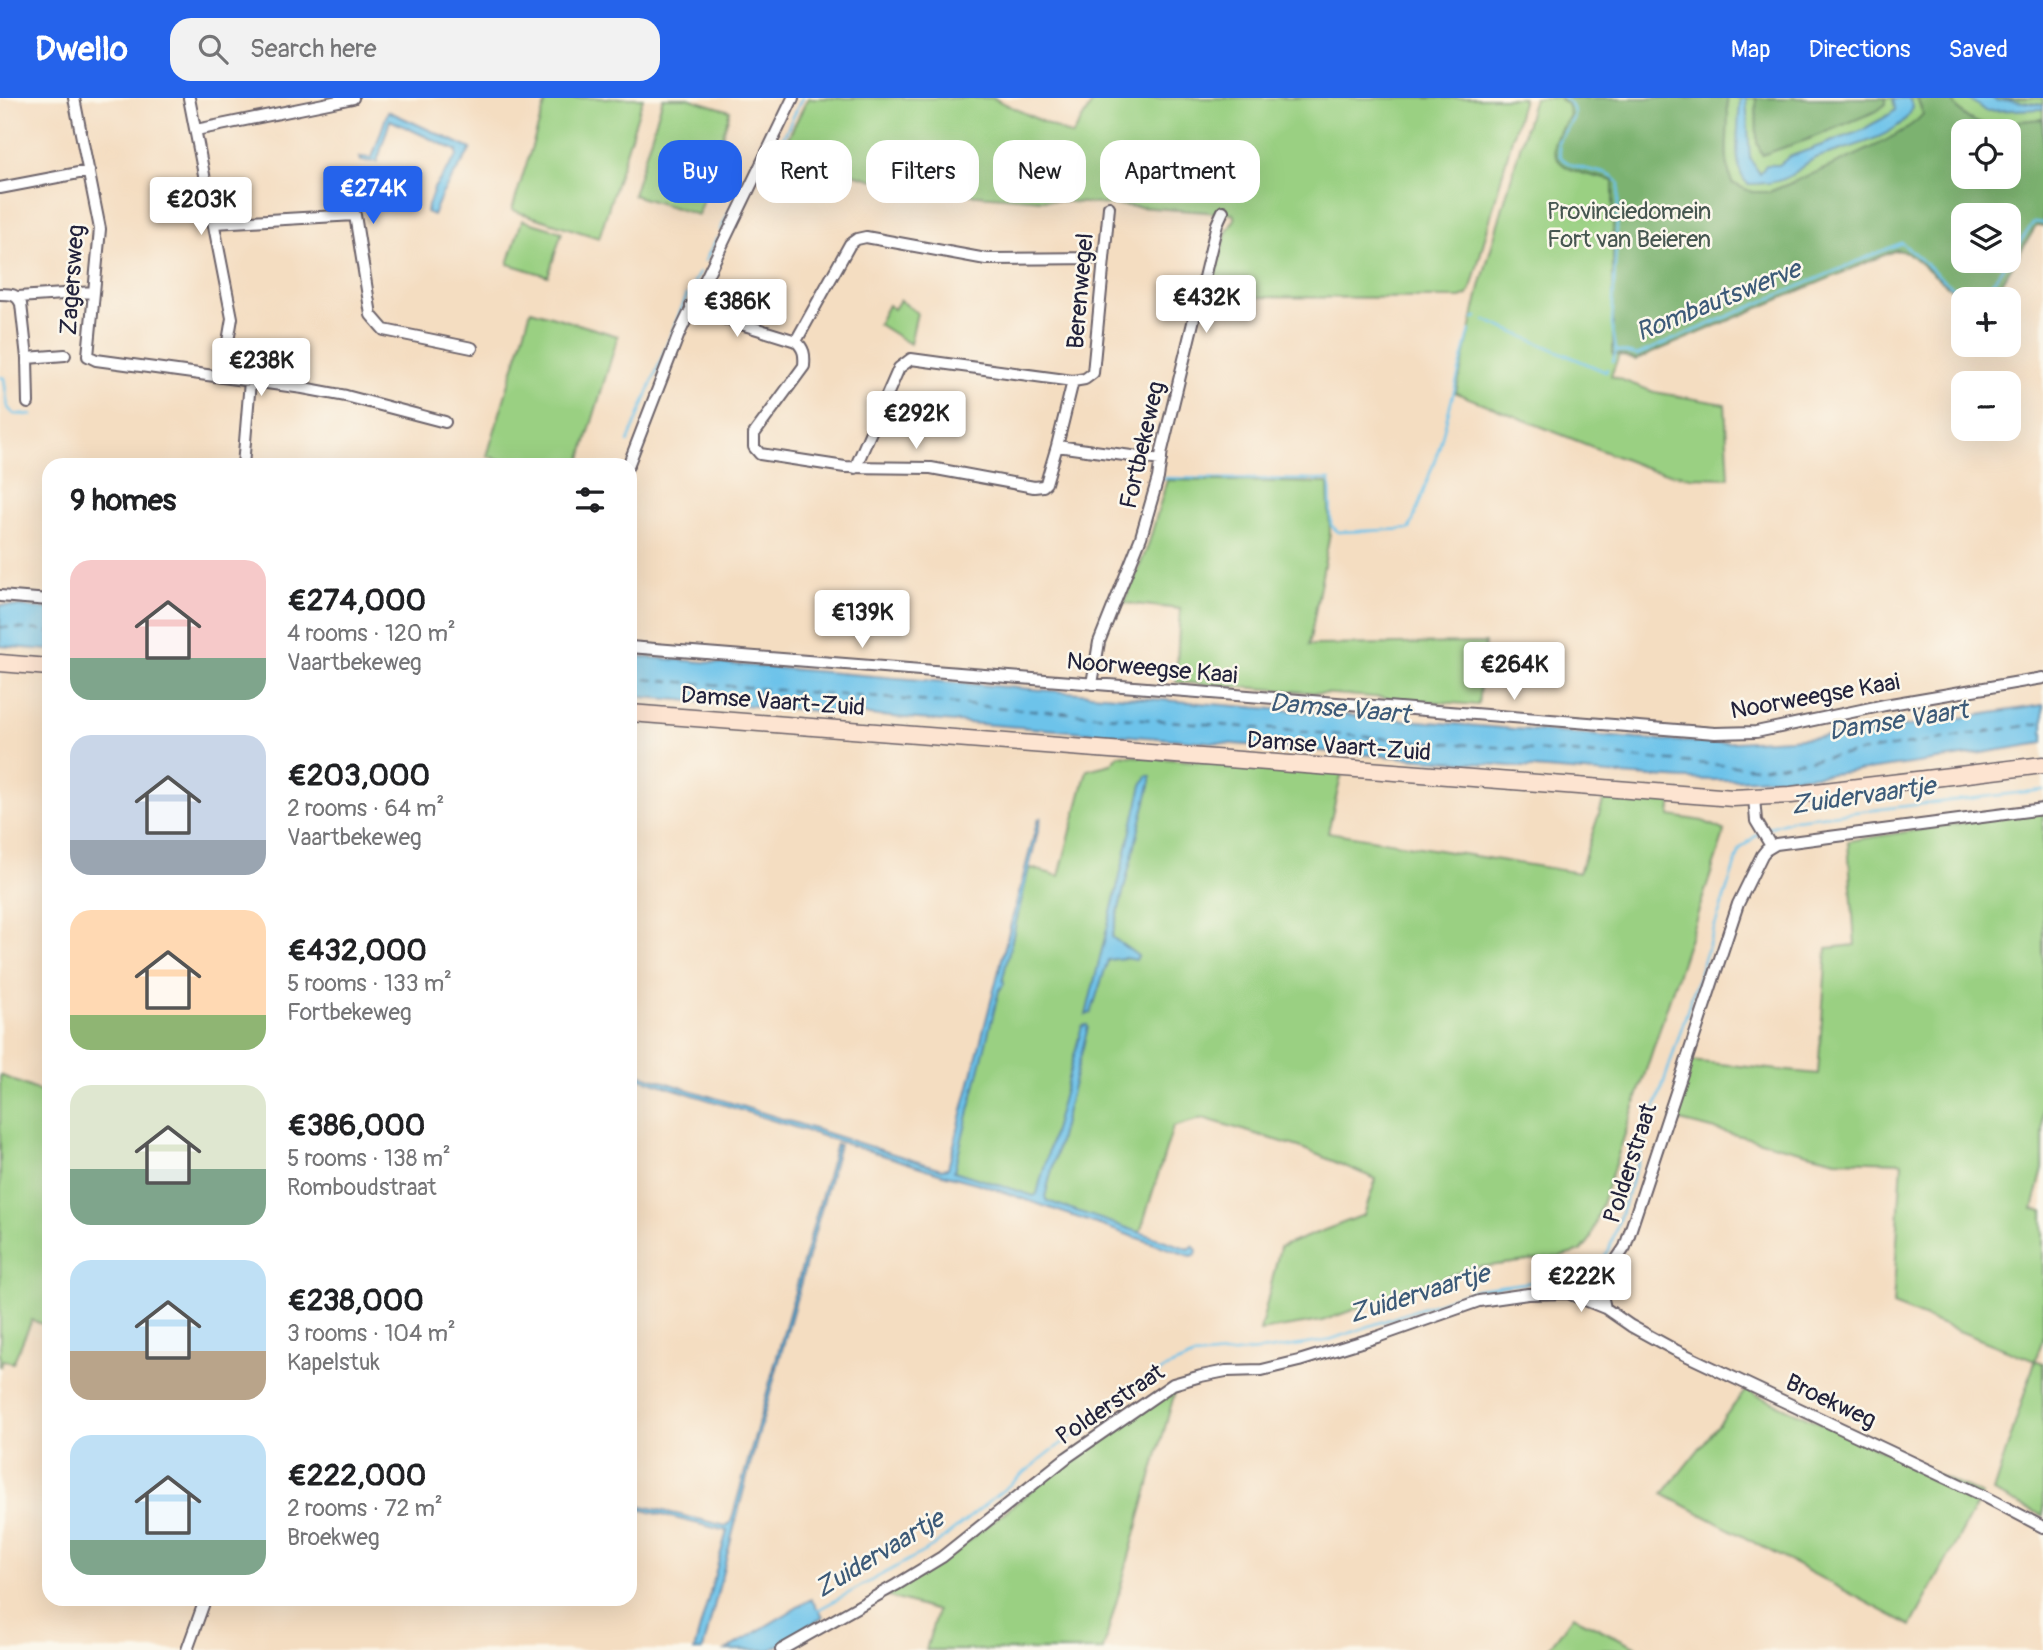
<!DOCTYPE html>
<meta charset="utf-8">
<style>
:root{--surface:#fff;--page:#f2f2f2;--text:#202124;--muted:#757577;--accent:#2563eb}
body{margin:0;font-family:Pangolin,sans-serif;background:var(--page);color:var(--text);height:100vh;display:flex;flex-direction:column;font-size:26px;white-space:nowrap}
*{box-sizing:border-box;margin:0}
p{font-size:23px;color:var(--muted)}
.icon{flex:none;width:38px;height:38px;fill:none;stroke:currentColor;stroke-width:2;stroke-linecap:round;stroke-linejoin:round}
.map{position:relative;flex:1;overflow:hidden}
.sheet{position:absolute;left:42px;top:360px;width:595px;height:1148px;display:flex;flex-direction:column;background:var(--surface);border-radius:21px;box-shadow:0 7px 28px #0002}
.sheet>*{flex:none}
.guide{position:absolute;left:658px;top:42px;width:665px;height:63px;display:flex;gap:14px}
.tools{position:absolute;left:1951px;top:21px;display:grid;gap:14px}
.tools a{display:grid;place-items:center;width:70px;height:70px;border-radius:14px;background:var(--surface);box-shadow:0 7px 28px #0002;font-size:35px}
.price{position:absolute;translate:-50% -60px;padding:0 16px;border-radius:7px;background:#fff;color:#222;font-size:23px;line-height:46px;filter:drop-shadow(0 2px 4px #0008)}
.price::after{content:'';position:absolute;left:50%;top:42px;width:21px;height:16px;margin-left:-10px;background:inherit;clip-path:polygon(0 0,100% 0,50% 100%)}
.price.active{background:var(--accent);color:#fff}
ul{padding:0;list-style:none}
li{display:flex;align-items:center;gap:21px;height:175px;padding:0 28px}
li span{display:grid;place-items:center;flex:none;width:196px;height:140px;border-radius:21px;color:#555}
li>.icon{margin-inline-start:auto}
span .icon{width:84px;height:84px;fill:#fffc;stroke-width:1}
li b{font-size:30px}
h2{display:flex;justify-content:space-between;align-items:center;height:84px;padding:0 28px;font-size:30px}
.tag{padding:0 24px;border-radius:21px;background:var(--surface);box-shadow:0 7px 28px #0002;font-size:24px;line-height:63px}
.tag.active{background:var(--accent);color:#fff}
header{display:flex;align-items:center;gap:42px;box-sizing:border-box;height:98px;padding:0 35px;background:var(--accent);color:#fff}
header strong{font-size:33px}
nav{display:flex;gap:38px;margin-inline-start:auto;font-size:24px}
.search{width:490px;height:63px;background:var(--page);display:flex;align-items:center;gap:18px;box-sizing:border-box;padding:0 24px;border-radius:21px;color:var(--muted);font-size:26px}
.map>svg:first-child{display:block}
</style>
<header>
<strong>Dwello</strong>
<div class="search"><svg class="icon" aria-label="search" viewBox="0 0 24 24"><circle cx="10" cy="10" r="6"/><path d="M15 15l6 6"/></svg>Search here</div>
<nav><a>Map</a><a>Directions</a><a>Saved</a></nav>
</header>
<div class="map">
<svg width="2043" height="1552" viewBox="0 0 2043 1552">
<rect width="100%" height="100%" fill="#fbf7ec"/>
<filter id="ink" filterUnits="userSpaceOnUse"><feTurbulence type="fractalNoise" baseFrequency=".0143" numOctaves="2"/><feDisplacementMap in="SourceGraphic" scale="14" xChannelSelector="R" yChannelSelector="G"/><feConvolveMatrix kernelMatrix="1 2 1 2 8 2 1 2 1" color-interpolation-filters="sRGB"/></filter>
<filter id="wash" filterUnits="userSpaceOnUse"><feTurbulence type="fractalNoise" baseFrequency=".00686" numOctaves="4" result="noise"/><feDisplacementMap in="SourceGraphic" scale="28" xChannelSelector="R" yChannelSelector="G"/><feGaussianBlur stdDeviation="1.57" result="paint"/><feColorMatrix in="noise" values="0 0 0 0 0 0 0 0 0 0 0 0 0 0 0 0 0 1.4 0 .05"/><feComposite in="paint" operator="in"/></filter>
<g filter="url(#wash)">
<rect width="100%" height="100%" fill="#f4ddc1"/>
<!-- green -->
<path fill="#9ad082" stroke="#5e795e" stroke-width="2" fill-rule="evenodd" d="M547 0H643L599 140 512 112Z
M663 0H688L730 13 698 117 633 97Z
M808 0H993L1072 38 1095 0H1523L1471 191 1468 197 1461 200 1210 199 1226 135 1235 121 1233 116 911 92 780 56Z
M1534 0H2043V128H2036L1996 195 1986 201 1962 200 1907 154 1896 152 1635 262 1619 257 1611 278 1654 294 1725 306 1729 380 1690 379 1651 372 1456 295 1480 189ZM1964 33H2009V79H1964ZM1964 117H2009V163H1964Z
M522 122 562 134 548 178 508 166Z
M900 202 917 215 910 246 878 226 888 207 894 211Z
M531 212 618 238 579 367H518L487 358Z
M1167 382 1328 385 1330 435 1309 547 1485 545 1478 607 1176 584 1180 511 1124 505 1148 448Z
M1119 657 1342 675 1328 734 1579 775 1606 695 1672 700 1670 718 1703 723 1725 733 1590 1142 1581 1153 1560 1159 1472 1170 1322 1223 1260 1233 1280 1149 1364 1117 1376 1081 1299 1049 1203 1020 1173 1029 1139 1138 951 1073 1027 769 1059 778 1087 672 1111 666Z
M2043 712V1071L2033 1111 2043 1113V1241L2035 1262 2043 1265V1418L1993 1394 2035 1263 1893 1207 1902 1064 1836 1062 1672 1021 1690 963 1818 976 1827 850 1855 847 1848 743Z
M0 977 49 997V1229L32 1222 13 1265 3 1262 0 1269Z
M1176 1290 1103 1552H926L937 1513 886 1498C948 1463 1001 1416 1057 1372 1095 1342 1137 1317 1176 1290Z
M1746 1292 1982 1397 1911 1528 1663 1396Z
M1573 1518 1643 1552H1547Z"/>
<!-- forest -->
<path fill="#7bb270" stroke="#4e6a56" stroke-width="2" fill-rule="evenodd" d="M1558 0H1727C1731 31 1721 52 1732 85L1752 94H1769C1804 79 1903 42 1923 16L1917 0H1951C1974 42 2002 22 2043 21V128H2036L1996 195 1986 201 1962 200 1907 154 1896 152 1635 262 1619 256 1613 257V83C1595 77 1552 75 1554 47 1555 36 1566 26 1570 17L1567 6ZM1964 33H2009V79H1964ZM1964 117H2009V163H1964Z
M1756 0H1886V6L1877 13 1809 41 1762 57 1757 45Z"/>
<!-- water -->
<path fill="#6dc3ea" stroke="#487292" stroke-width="2" d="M1740 0H1746L1750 61 1760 76 1766 67H1779L1789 59 1863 32C1873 24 1886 21 1895 12L1893 0H1909L1913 9C1901 40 1846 49 1816 60 1804 65 1800 72 1790 78 1779 85 1761 86 1748 86 1730 71 1740 22 1740 0Z
M1968 0H1992L1996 3 2010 2 2043 7V11L1985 13Z
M388 13 471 51 442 96 433 117 426 114 434 90 457 58V53L390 22 377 64 361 63 360 59 372 60Z
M0 507 49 511V552L0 548Z
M630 558 1637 641 1715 645 1790 641 1865 635 2043 607V645C1935 663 1825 682 1715 682 1688 682 1662 679 1635 678L630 598Z
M1147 678H1151V683L1112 839 1138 858 1136 862 1124 860 1108 862 1091 915 1086 917 1142 687Z
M1041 720 1003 880 1004 886 999 893 954 1073 1034 1098 1037 1096 1082 928 1087 927 1088 929 1045 1099 1047 1103 1189 1151 1193 1148 1197 1152 1196 1157 1190 1158 980 1086 939 1075 630 977V973L941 1071 948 1070 1038 721Z
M836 1046 839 1047 749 1371 703 1552H694L727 1433 630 1409V1405L726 1428 731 1424Z
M811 1501 823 1519 771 1552H726Z"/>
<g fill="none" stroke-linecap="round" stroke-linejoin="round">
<!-- stream -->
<path stroke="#6dc3ea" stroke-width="2.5" d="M1564 0C1586 17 1566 27 1558 44L1560 58C1575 76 1606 68 1619 85L1612 226 1616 252 1637 257 1901 145C1925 161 1948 194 1976 200L1987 192 2007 163
M778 51 802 0
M720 132 764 46
M2009 160 2034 124 2043 125
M705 163 717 140
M694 184 700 174
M1474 220 1477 219
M1485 222 1606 274 1607 271
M1613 263 1616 253
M0 279 4 280 8 310 14 316 32 317
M628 344 687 197
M1162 380 1330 382 1331 427 1338 434 1410 431 1439 350 1470 232
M1764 731 1795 721 2043 692
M816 1513 934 1448 1050 1354 1166 1270 1193 1259 1268 1252 1326 1243 1477 1191 1565 1180 1594 1172 1609 1152 1740 751 1759 735"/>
<!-- ferry -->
<path stroke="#3c5a78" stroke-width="2" stroke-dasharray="9 7" stroke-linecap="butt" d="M0 529 49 533
M630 580 1759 670 2043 625"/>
</g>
</g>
<g filter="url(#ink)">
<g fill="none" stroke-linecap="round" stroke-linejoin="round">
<!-- street casing -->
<g stroke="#6c636a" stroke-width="14">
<path id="street" d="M74 0 100 131 88 258 96 262 303 290 346 298 445 324
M189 0 232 220 222 279
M196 32 353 0
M0 90 89 73
M214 125 355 117 371 217 384 232 472 250
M0 196C11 196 17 196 21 206L27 260 28 305
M18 199 94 194
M691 208 709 216 796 243C804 251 805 256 804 268L754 336V349L760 356 845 369 931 370 1034 389 1043 388 1046 385 1057 348 1161 362
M796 243 850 146 857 141 866 139 986 161 1104 160
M27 260 65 257
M1057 348 1073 283 1085 281 1093 275 1109 109
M243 368 250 283
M628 368 679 236 793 0
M855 370 899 270 911 261 1073 283
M0 498 49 502
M630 549 1715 635 1756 634 1885 607 2043 580
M1092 586 1099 544 1141 439 1158 380 1162 352 1217 126 1223 113
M1754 700 1756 723 1771 748
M1604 1180 1601 1193 1605 1210 1631 1228 1675 1252 1982 1397 2043 1429
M1568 1195 1605 1210
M187 1552 205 1502
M781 1552 896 1487 942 1459 1066 1360 1173 1286 1201 1278 1226 1273 1262 1272 1299 1263 1377 1239 1479 1203 1528 1196 1568 1195 1604 1180 1625 1149 1738 806 1762 757 1766 752 1776 746 2043 711"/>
</g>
<!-- secondary casing -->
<g stroke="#6c636a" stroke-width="19">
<path id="secondary" d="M0 565 49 569
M630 615 1733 700 1791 697 2043 667"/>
</g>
<!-- street -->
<use href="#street" stroke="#fff" stroke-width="10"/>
<!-- secondary -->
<use href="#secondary" stroke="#fde4d1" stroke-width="16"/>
</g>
</g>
<g text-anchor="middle" stroke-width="5" stroke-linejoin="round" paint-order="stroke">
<!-- park labels -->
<g font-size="24" fill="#465650" stroke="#fbf7ec">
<text x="1629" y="121">Provinciedomein<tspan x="1629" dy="28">Fort van Beieren</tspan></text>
</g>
<!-- street labels -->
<g font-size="24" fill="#22223b" stroke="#fbf7ec">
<text transform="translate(72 182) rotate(-86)" y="8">Zagersweg</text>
<text transform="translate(1080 193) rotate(-85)" y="8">Berenwegel</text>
<text transform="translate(1142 347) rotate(-77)" y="8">Fortbekeweg</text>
<text transform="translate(1152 570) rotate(5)" y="8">Noorweegse Kaai</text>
<text transform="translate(1815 598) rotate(-10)" y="8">Noorweegse Kaai</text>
<text transform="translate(773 603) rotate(4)" y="8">Damse Vaart-Zuid</text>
<text transform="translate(1339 648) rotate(4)" y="8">Damse Vaart-Zuid</text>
<text transform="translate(1630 1065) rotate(-72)" y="8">Polderstraat</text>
<text transform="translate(1831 1303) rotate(25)" y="8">Broekweg</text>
<text transform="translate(1110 1306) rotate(-34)" y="8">Polderstraat</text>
</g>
<!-- water labels -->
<g font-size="26" font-style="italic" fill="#3c5a78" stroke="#fbf7ec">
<text transform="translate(1718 202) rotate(-22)" y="9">Rombautswerve</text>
<text transform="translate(1340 610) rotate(5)" y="9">Damse Vaart</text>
<text transform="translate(1898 622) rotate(-9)" y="9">Damse Vaart</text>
<text transform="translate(1863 697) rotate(-8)" y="9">Zuidervaartje</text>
<text transform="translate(1419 1195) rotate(-17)" y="9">Zuidervaartje</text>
<text transform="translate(879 1455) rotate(-31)" y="9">Zuidervaartje</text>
</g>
</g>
</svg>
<div class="tools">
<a><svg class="icon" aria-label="locate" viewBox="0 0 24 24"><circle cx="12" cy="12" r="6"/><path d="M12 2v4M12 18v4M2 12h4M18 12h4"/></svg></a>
<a><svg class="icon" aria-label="layers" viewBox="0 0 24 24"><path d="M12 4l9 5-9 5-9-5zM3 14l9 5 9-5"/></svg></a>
<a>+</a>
<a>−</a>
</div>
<b class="price active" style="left:373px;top:128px">€274K</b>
<b class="price" style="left:201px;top:139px">€203K</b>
<b class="price" style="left:1206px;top:237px">€432K</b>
<b class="price" style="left:737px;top:241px">€386K</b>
<b class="price" style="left:261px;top:300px">€238K</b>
<b class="price" style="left:916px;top:353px">€292K</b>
<b class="price" style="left:862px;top:552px">€139K</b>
<b class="price" style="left:1514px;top:604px">€264K</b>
<b class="price" style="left:1581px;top:1216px">€222K</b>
<div class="guide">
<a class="tag active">Buy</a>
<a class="tag">Rent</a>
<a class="tag">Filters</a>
<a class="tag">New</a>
<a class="tag">Apartment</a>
</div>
<section class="sheet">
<h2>9 homes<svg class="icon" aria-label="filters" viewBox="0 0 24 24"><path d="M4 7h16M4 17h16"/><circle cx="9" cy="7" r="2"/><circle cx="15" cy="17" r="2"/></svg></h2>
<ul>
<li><span style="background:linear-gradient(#f6c9c9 70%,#7fa58c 0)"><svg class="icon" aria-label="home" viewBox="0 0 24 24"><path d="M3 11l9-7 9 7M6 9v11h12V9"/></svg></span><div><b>€274,000</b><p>4 rooms · 120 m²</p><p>Vaartbekeweg</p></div></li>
<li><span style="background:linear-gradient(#c9d6e8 75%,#9aa5b1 0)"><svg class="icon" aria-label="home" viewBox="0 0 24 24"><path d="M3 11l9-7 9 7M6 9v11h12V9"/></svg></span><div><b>€203,000</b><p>2 rooms · 64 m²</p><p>Vaartbekeweg</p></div></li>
<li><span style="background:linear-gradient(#ffd9b3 75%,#8fb573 0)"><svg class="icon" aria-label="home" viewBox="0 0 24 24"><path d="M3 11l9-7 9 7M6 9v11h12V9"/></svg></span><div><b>€432,000</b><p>5 rooms · 133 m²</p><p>Fortbekeweg</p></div></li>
<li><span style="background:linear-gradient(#dfe7d0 60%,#7fa58c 0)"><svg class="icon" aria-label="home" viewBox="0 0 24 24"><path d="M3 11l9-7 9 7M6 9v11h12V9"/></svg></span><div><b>€386,000</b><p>5 rooms · 138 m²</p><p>Romboudstraat</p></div></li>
<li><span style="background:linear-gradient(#bfe0f5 65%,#b9a48a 0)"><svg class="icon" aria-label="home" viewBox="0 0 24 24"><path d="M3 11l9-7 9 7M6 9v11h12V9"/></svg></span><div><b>€238,000</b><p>3 rooms · 104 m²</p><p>Kapelstuk</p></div></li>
<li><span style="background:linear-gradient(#bfe0f5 75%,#7fa58c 0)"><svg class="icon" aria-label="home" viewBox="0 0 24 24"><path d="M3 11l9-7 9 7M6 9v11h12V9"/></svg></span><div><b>€222,000</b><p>2 rooms · 72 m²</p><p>Broekweg</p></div></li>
</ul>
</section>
</div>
